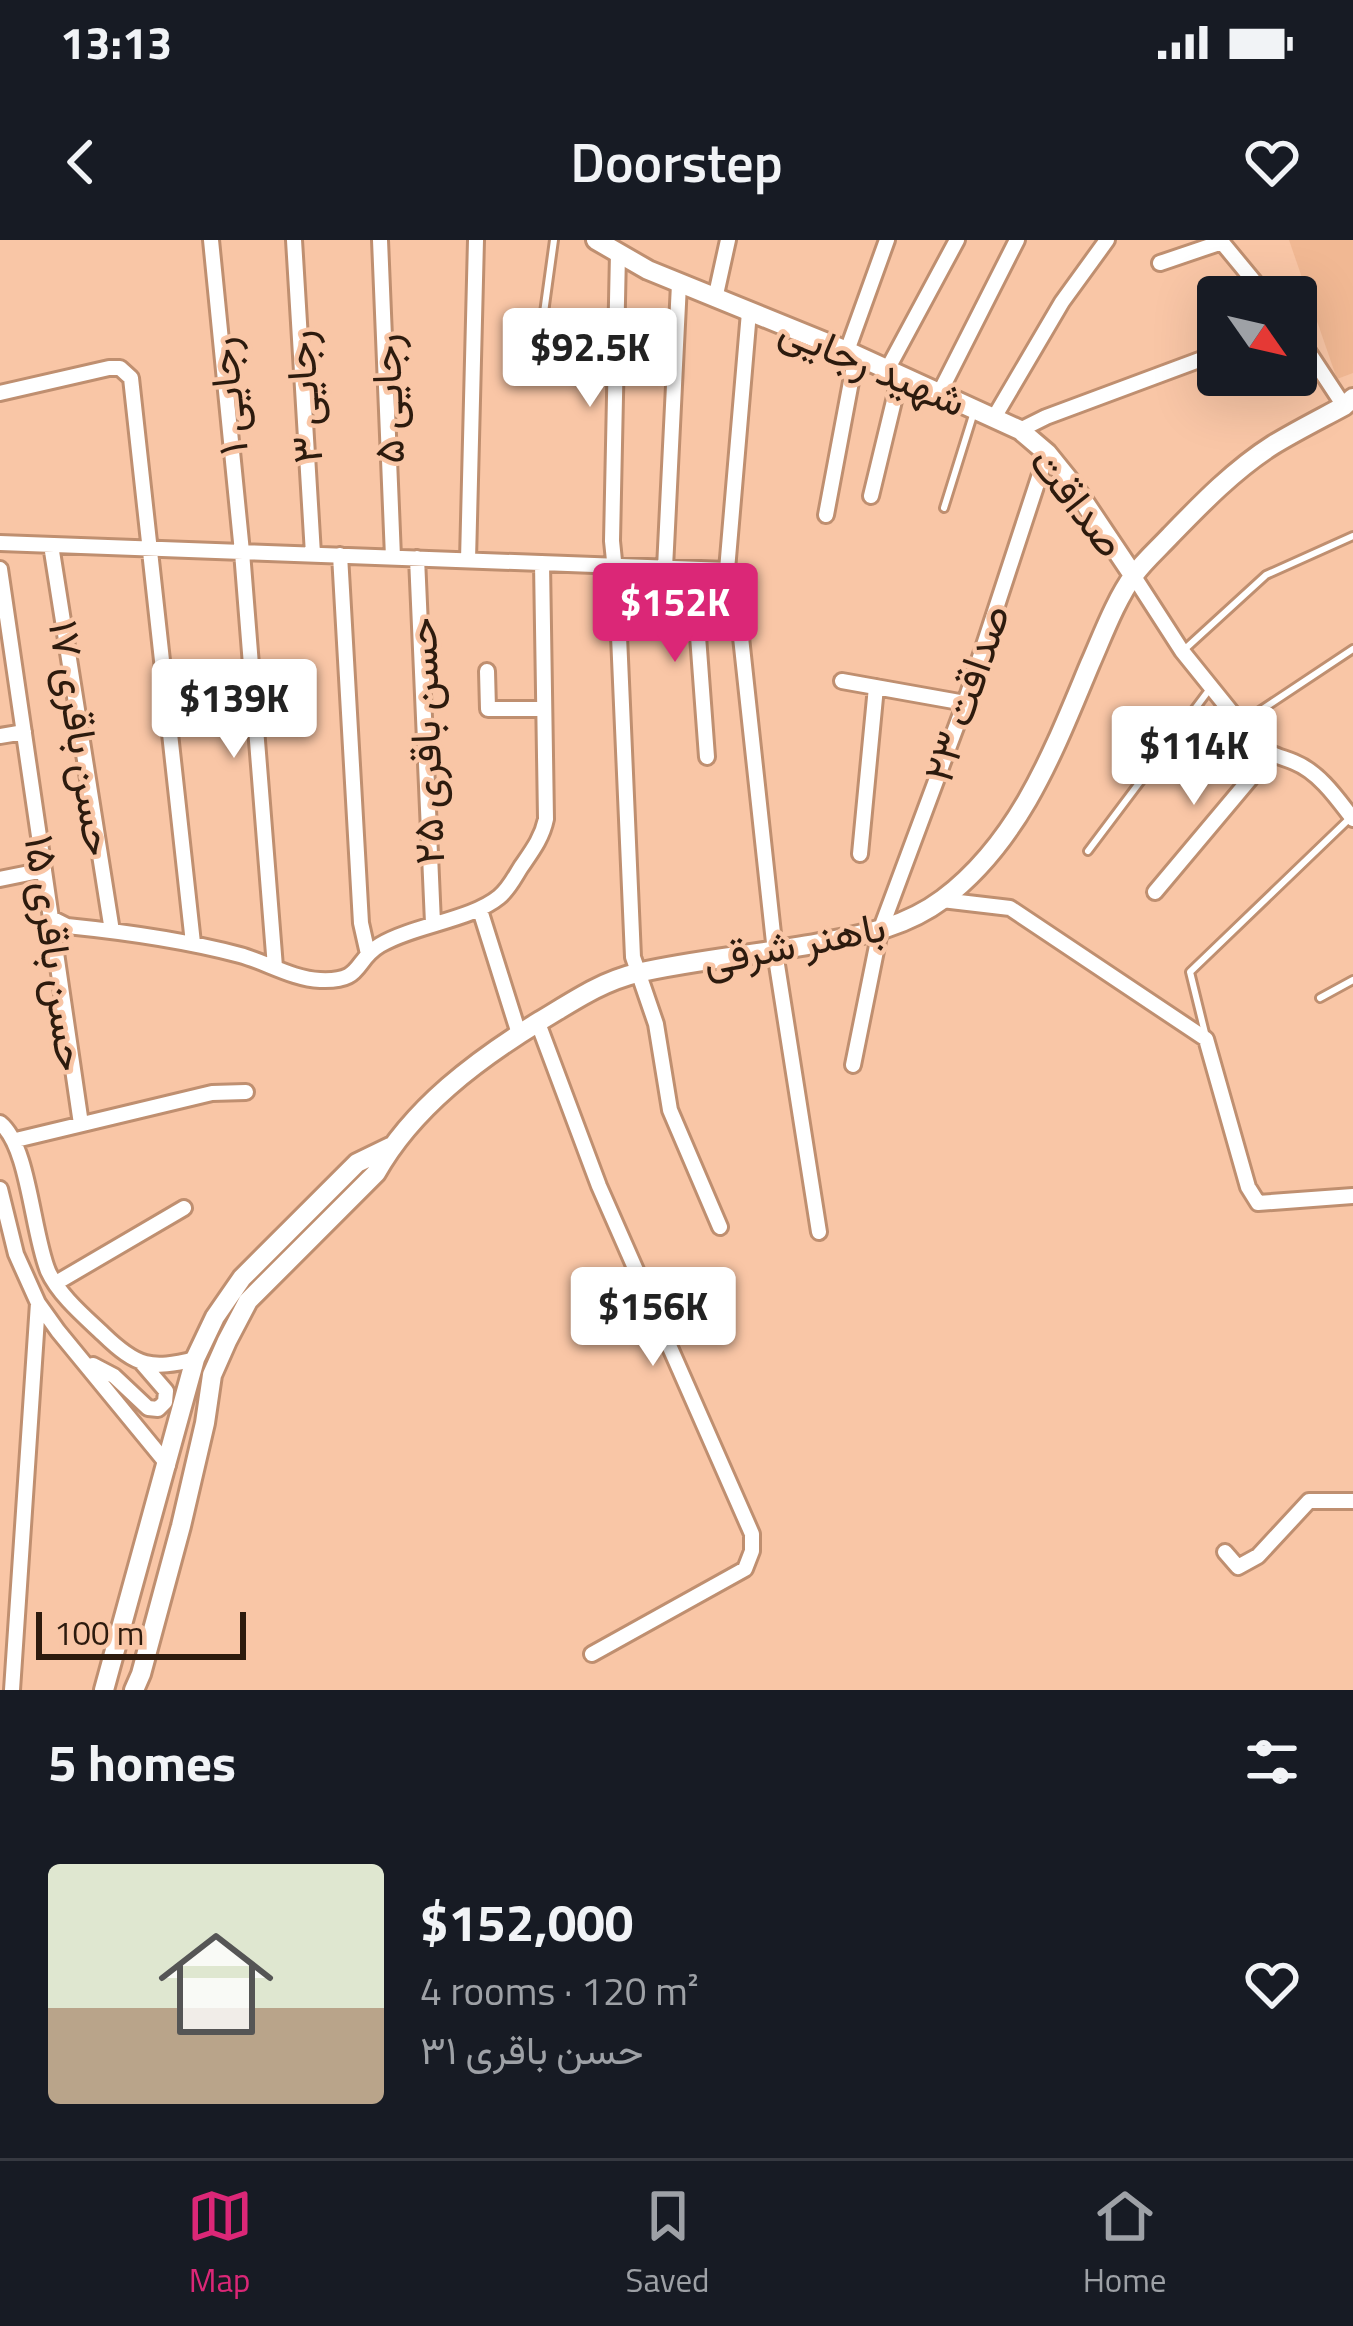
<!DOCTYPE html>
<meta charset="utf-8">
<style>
:root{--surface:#171b24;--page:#20242c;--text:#f1f3f6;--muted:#9ea1a6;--line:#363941;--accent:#db2777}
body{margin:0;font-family:"Titillium Web",Vazirmatn,sans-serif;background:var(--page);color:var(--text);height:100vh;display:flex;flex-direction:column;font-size:45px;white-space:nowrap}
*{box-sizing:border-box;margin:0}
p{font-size:39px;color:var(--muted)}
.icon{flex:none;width:66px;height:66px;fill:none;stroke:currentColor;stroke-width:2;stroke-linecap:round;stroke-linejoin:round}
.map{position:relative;height:1450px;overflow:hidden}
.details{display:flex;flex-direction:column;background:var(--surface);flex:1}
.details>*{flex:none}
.needle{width:78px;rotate:124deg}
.buttons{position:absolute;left:1197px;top:36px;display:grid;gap:24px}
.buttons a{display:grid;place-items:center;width:120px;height:120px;border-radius:12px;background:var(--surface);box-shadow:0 12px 48px #0002;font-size:60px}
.scale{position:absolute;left:36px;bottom:30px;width:210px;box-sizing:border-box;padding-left:12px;border:6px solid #2d1b0e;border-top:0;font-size:33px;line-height:42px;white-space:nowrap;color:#2d1b0e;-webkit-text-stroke:9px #f9c6a6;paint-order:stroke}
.price{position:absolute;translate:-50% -102px;padding:0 27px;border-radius:12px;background:#fff;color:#222;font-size:39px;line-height:78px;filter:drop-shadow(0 3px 6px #0008)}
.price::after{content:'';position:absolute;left:50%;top:72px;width:36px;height:27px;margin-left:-18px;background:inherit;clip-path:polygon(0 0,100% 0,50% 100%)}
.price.selected{background:var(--accent);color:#fff}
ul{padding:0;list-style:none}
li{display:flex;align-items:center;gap:36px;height:300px;padding:0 48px}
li+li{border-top:3px solid var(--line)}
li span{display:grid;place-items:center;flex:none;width:336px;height:240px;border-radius:12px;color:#555}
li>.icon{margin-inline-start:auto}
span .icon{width:144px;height:144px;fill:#fffc;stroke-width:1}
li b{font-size:51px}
h2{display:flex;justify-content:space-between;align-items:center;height:144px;padding:0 48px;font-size:51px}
.status{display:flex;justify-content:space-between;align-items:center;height:84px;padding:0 60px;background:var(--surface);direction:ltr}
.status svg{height:33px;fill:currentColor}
header{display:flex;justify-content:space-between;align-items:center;height:156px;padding:0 48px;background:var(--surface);font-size:54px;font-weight:600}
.dock{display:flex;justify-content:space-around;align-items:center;height:168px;border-top:3px solid var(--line);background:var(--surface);font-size:33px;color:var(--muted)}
.dock a{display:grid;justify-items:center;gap:6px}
.dock .selected{color:var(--accent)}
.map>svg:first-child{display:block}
</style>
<div class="status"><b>13:13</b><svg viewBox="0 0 49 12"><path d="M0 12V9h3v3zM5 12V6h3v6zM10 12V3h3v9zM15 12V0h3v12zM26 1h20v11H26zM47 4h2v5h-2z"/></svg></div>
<header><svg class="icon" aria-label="back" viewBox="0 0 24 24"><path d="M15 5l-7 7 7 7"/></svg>Doorstep<svg class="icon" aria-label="heart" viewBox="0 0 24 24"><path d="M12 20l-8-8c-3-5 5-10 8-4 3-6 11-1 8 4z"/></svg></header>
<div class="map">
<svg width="1353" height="1450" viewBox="0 0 1353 1450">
<rect width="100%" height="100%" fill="#f9c6a6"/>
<!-- built -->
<path fill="#f1b893" d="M1289 0H1353V133L1337 139Z"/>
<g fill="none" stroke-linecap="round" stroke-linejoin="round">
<!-- lane casing -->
<g stroke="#bf8f70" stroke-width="12">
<path id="lane" d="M543 80 554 0
M944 268 974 172
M1185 409 1266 335 1353 296
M1243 482 1353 409
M1088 611 1209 450
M1320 758 1353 740
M1206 797 1190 732 1349 579"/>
</g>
<!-- street casing -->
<g stroke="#bf8f70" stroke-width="20">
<path id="street" d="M211 0 242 312 275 727
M294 0 313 314
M380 0 393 317
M1220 0 1267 57
M618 13 612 301 617 350 633 717 656 784 670 870 720 987
M1160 23 1222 2
M715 59 728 0
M1296 93 1344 166
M847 111 887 0
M887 130 957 0
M0 153 109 128H120L131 138 193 703
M939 154 1017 0
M995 176 1062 62 1107 0
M1020 190 1046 177 1218 113
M871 256 900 136
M826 275 856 115
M0 303 727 330
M51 305 112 691
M340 315 361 683 368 714
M417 318 433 683
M468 320 476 0
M665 328 679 44
M0 329 81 884
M693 329 707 517
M727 330 734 338 736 351 775 712 819 992
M727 330 749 72
M1133 335 1182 411 1257 504C1270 515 1279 516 1294 522 1319 532 1337 558 1353 579
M487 431 488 469H544
M842 441 965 463
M0 496 24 492
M860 614 876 447
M0 639 44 630
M1155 652 1270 515
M942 660 1010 668 1206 799 1248 947 1258 963 1353 956
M480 670 519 794
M51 678 67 686C126 692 184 700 240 715 266 722 293 739 320 740 364 742 353 721 380 705 414 685 471 680 499 657 509 649 514 638 521 627 532 611 542 598 546 579L542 323
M538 783 599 946 752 1294V1311L745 1329 592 1414
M853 825 880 691 965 463 1047 213
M0 883C29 906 32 992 48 1031 59 1055 84 1076 103 1094 137 1127 151 1130 195 1119
M16 900 212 853 246 852
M0 949 16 1014 38 1063 58 1091 168 1225
M56 1043 184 968
M93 1125 114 1136 148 1168 158 1169 165 1162 166 1151 141 1122
M1225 1312 1238 1327 1258 1316 1309 1261H1353
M12 1450 38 1063"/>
</g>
<!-- secondary casing -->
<g stroke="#bf8f70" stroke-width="24">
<path id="secondary" d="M596 0 648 30 847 111 1020 190 1047 213 1072 244 1133 335
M104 1450 195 1119 215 1077 242 1038 357 923 390 907
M134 1450 141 1434 181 1286 205 1183 212 1135 227 1101 248 1061 376 933C412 868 478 819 540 781 572 762 600 742 637 733 698 719 763 714 825 702 867 694 907 686 943 659 1020 601 1054 510 1090 424 1102 397 1116 359 1134 335 1144 321 1159 308 1171 295 1202 263 1235 229 1273 205 1296 191 1320 179 1344 166L1353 158"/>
</g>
<!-- lane -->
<use href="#lane" stroke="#fff" stroke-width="6"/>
<!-- street -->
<use href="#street" stroke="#fff" stroke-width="14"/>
<!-- secondary -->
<use href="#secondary" stroke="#fff" stroke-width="18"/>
</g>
<g text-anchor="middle" stroke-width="9" stroke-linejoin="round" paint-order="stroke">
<!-- street labels -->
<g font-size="42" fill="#2d1b0e" stroke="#f9c6a6">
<text transform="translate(873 125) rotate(23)" y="15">شهید رجایی</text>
<text transform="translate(227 156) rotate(-96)" y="15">رجایی ۱</text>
<text transform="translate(303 157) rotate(-94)" y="15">رجایی ۳</text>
<text transform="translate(387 159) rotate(-92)" y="15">رجایی ۵</text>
<text transform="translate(1078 262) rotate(52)" y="15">صداقت</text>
<text transform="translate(966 453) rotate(-71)" y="15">صداقت ۲۳</text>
<text transform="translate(82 498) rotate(81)" y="15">حسن باقری ۱۷</text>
<text transform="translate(425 501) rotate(-92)" y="15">حسن باقری ۲۵</text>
<text transform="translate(794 703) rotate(-11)" y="15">باهنر شرقی</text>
<text transform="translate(56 713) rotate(82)" y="15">حسن باقری ۱۵</text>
</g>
</g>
</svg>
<div class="buttons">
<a><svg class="needle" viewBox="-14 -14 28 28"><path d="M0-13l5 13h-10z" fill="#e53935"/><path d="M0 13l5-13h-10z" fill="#9ea1a6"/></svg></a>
</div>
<div class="scale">100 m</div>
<b class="price" style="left:590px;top:170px">$92.5K</b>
<b class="price selected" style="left:675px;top:425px">$152K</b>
<b class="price" style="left:234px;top:521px">$139K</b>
<b class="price" style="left:1194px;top:568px">$114K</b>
<b class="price" style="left:653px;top:1129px">$156K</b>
</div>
<section class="details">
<h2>5 homes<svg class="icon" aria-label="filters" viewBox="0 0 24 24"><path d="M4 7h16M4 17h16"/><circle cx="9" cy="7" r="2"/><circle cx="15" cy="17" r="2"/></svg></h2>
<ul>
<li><span style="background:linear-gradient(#dfe7d0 60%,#b9a48a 0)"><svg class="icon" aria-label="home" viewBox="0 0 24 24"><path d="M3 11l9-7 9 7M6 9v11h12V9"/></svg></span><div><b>$152,000</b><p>4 rooms · 120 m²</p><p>حسن باقری ۳۱</p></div><svg class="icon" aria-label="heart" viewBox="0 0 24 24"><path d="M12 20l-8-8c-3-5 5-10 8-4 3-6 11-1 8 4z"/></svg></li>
</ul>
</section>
<nav class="dock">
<a class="selected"><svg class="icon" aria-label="map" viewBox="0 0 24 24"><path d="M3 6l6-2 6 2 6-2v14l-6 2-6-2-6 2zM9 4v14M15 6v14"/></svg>Map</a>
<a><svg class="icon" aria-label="saved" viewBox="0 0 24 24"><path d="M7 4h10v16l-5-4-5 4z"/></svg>Saved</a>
<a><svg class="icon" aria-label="home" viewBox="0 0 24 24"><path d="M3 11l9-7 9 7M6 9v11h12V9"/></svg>Home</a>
</nav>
